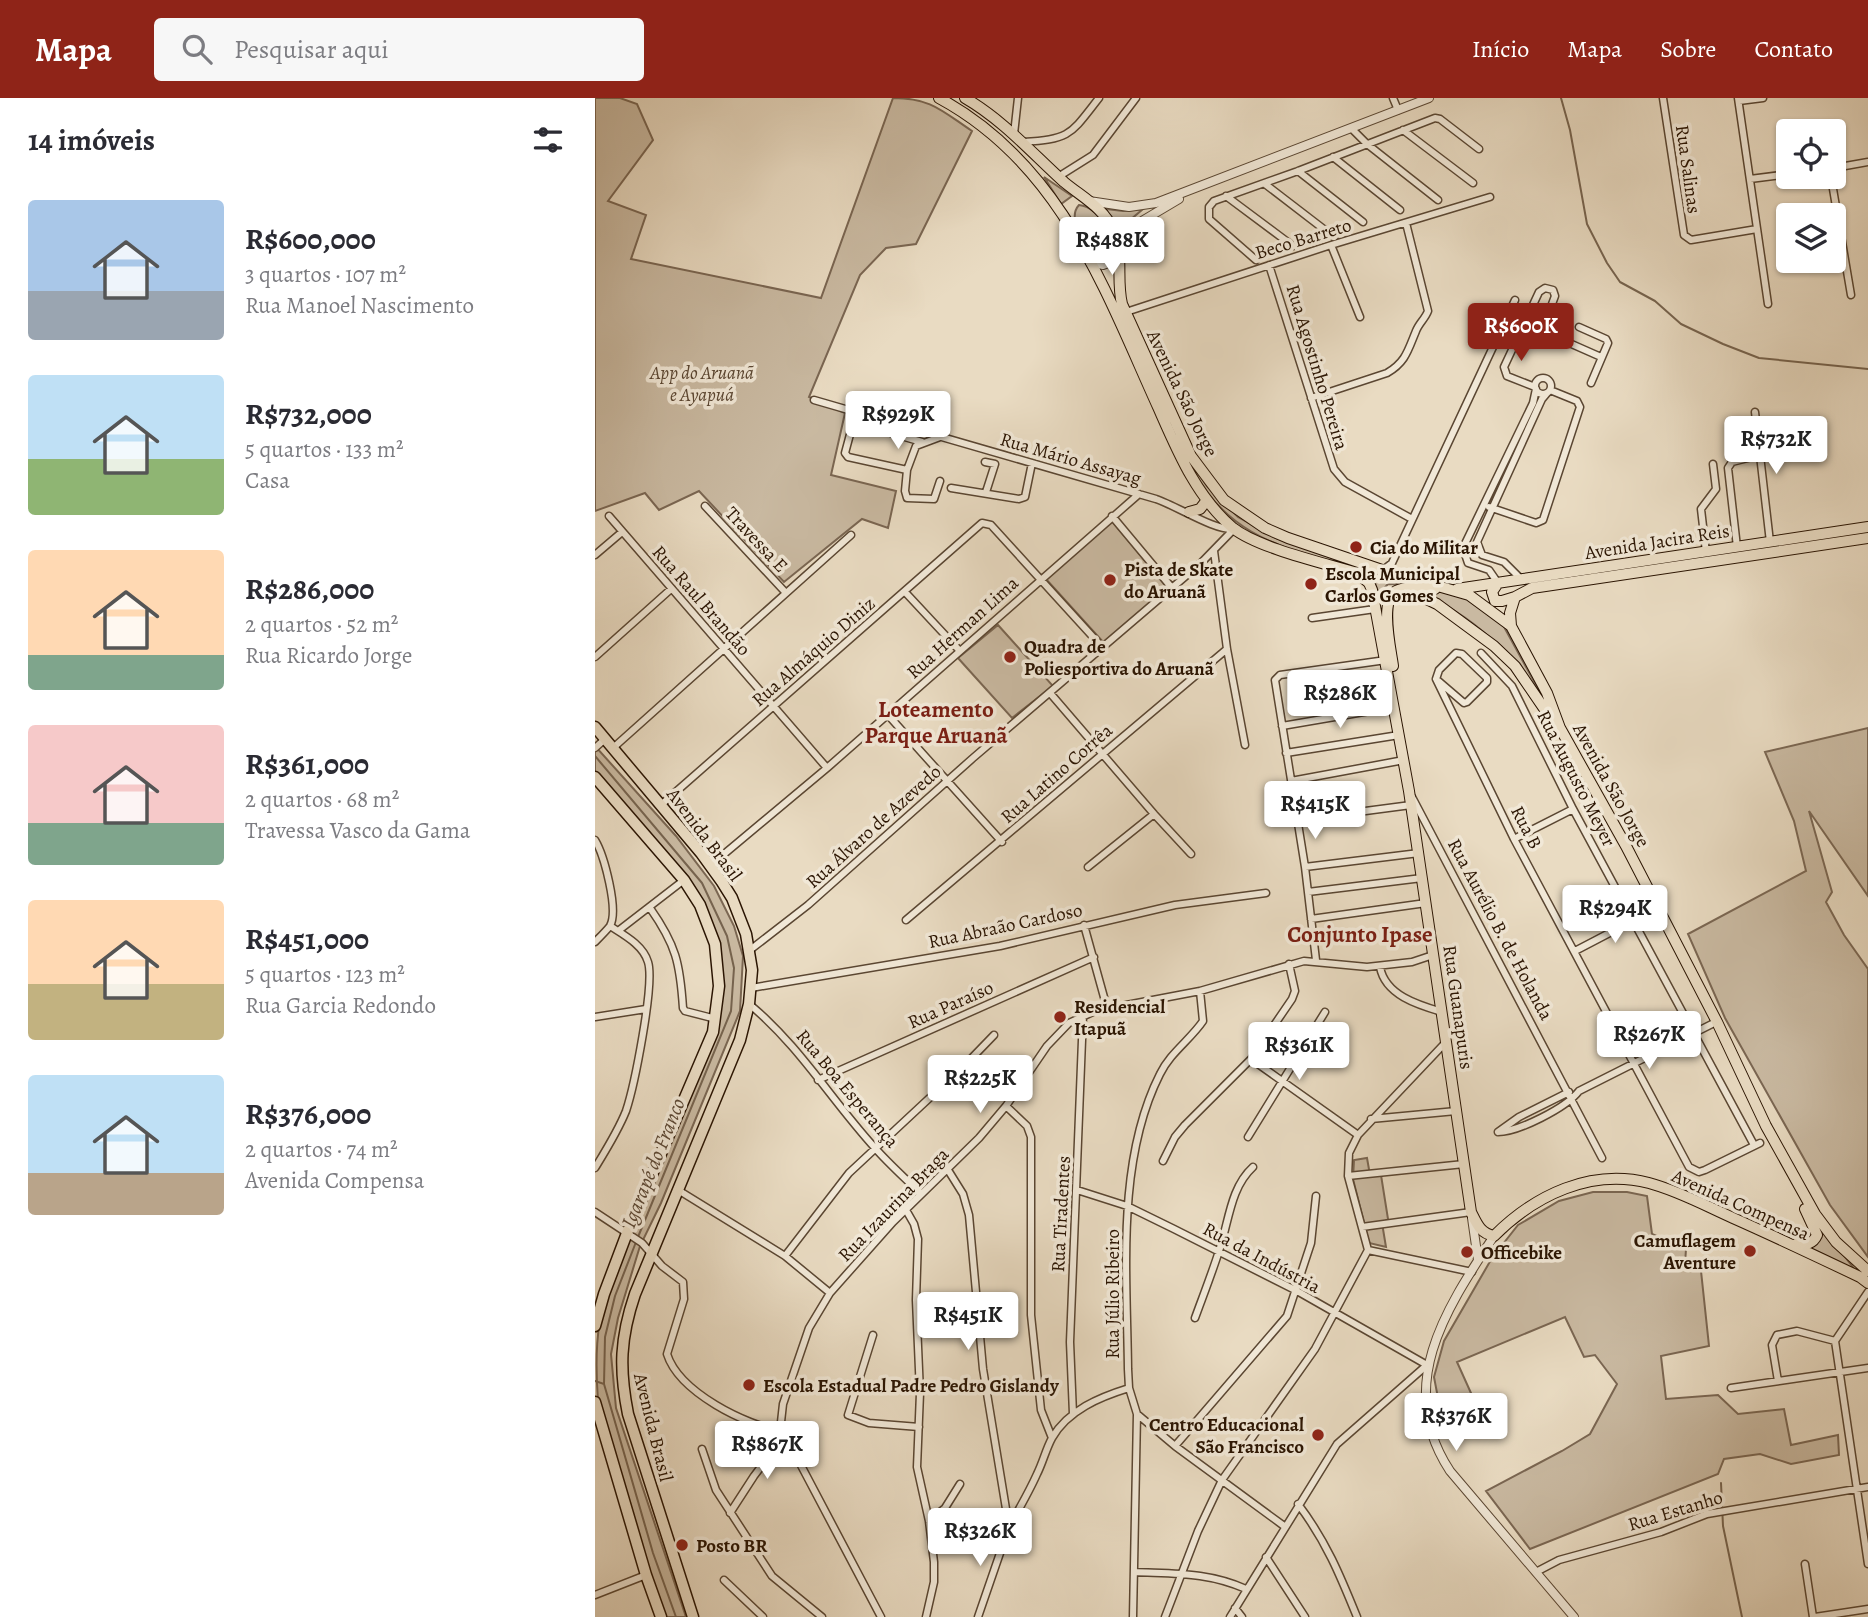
<!DOCTYPE html>
<html lang="pt">
<meta charset="utf-8">
<style>
:root{--surface:#fff;--page:#f7f7f7;--text:#2b2b33;--muted:#7c7c81;--accent:#8f2418}
body{margin:0;font-family:Alegreya,serif;background:var(--page);color:var(--text);height:100vh;display:flex;flex-direction:column;font-size:26px;white-space:nowrap}
*{box-sizing:border-box;margin:0}
p{font-size:23px;color:var(--muted)}
.icon{flex:none;width:38px;height:38px;fill:none;stroke:currentColor;stroke-width:2;stroke-linecap:round;stroke-linejoin:round}
.map{position:relative;flex:1;overflow:hidden}
.drawer{display:flex;flex-direction:column;background:var(--surface);width:595px}
.drawer>*{flex:none}
.tools{position:absolute;left:1181px;top:21px;display:grid;gap:14px}
.tools a{display:grid;place-items:center;width:70px;height:70px;border-radius:7px;background:var(--surface);box-shadow:0 2px 5px #0004;font-size:35px}
.price{position:absolute;translate:-50% -60px;padding:0 16px;border-radius:7px;background:#fff;color:#222;font-size:23px;line-height:46px;filter:drop-shadow(0 2px 4px #0008)}
.price::after{content:'';position:absolute;left:50%;top:42px;width:21px;height:16px;margin-left:-10px;background:inherit;clip-path:polygon(0 0,100% 0,50% 100%)}
.price.selected{background:var(--accent);color:#fff}
ul{padding:0;list-style:none}
li{display:flex;align-items:center;gap:21px;height:175px;padding:0 28px}
li span{display:grid;place-items:center;flex:none;width:196px;height:140px;border-radius:7px;color:#555}
li>.icon{margin-inline-start:auto}
span .icon{width:84px;height:84px;fill:#fffc;stroke-width:1}
li b{font-size:30px}
h2{display:flex;justify-content:space-between;align-items:center;height:84px;padding:0 28px;font-size:30px}
header{display:flex;align-items:center;gap:42px;box-sizing:border-box;height:98px;padding:0 35px;background:var(--accent);color:#fff}
header strong{font-size:33px}
nav{display:flex;gap:38px;margin-inline-start:auto;font-size:24px}
.search{width:490px;height:63px;background:var(--page);display:flex;align-items:center;gap:18px;box-sizing:border-box;padding:0 24px;border-radius:7px;color:var(--muted);font-size:26px}
main{display:flex;flex:1;min-height:0}
.map>svg:first-child{display:block}
</style>
<header>
<strong>Mapa</strong>
<div class="search"><svg class="icon" aria-label="search" viewBox="0 0 24 24"><circle cx="10" cy="10" r="6"/><path d="M15 15l6 6"/></svg>Pesquisar aqui</div>
<nav><a>Início</a><a>Mapa</a><a>Sobre</a><a>Contato</a></nav>
</header>
<main>
<section class="drawer">
<h2>14 imóveis<svg class="icon" aria-label="filters" viewBox="0 0 24 24"><path d="M4 7h16M4 17h16"/><circle cx="9" cy="7" r="2"/><circle cx="15" cy="17" r="2"/></svg></h2>
<ul>
<li><span style="background:linear-gradient(#a9c7e8 65%,#9aa5b1 0)"><svg class="icon" aria-label="home" viewBox="0 0 24 24"><path d="M3 11l9-7 9 7M6 9v11h12V9"/></svg></span><div><b>R$600,000</b><p>3 quartos · 107 m²</p><p>Rua Manoel Nascimento</p></div></li>
<li><span style="background:linear-gradient(#bfe0f5 60%,#8fb573 0)"><svg class="icon" aria-label="home" viewBox="0 0 24 24"><path d="M3 11l9-7 9 7M6 9v11h12V9"/></svg></span><div><b>R$732,000</b><p>5 quartos · 133 m²</p><p>Casa</p></div></li>
<li><span style="background:linear-gradient(#ffd9b3 75%,#7fa58c 0)"><svg class="icon" aria-label="home" viewBox="0 0 24 24"><path d="M3 11l9-7 9 7M6 9v11h12V9"/></svg></span><div><b>R$286,000</b><p>2 quartos · 52 m²</p><p>Rua Ricardo Jorge</p></div></li>
<li><span style="background:linear-gradient(#f6c9c9 70%,#7fa58c 0)"><svg class="icon" aria-label="home" viewBox="0 0 24 24"><path d="M3 11l9-7 9 7M6 9v11h12V9"/></svg></span><div><b>R$361,000</b><p>2 quartos · 68 m²</p><p>Travessa Vasco da Gama</p></div></li>
<li><span style="background:linear-gradient(#ffd9b3 60%,#c2b280 0)"><svg class="icon" aria-label="home" viewBox="0 0 24 24"><path d="M3 11l9-7 9 7M6 9v11h12V9"/></svg></span><div><b>R$451,000</b><p>5 quartos · 123 m²</p><p>Rua Garcia Redondo</p></div></li>
<li><span style="background:linear-gradient(#bfe0f5 70%,#b9a48a 0)"><svg class="icon" aria-label="home" viewBox="0 0 24 24"><path d="M3 11l9-7 9 7M6 9v11h12V9"/></svg></span><div><b>R$376,000</b><p>2 quartos · 74 m²</p><p>Avenida Compensa</p></div></li>
</ul>
</section>
<div class="map">
<svg width="1273" height="1519" viewBox="0 0 1273 1519">
<rect width="100%" height="100%" fill="#e9dbc2"/>
<filter id="stains"><feTurbulence type="fractalNoise" baseFrequency=".00286" numOctaves="4"/><feColorMatrix values="0 0 0 0 .2 0 0 0 0 .09 0 0 0 0 .02 0 0 0 .5 -.17"/></filter>
<radialGradient id="worn" r=".72"><stop offset=".6" stop-color="#630" stop-opacity="0"/><stop offset="1" stop-color="#630" stop-opacity=".3"/></radialGradient>
<!-- green -->
<path fill="#c9b9a1" stroke="#7a6652" stroke-width="2" d="M0 0H25L42 6 58 42 13 103 51 117 36 161 226 200 298 0C336 0 347 13 377 33L321 146 291 150 265 177 214 299 250 315 236 377 301 393 293 430 267 421 189 484 104 393 64 412 50 395 0 413Z
M449 79 477 98 466 106Z
M484 107C506 109 524 143 506 159H501C491 147 471 121 484 107Z
M511 111 528 113 548 111 534 123 524 139Z
M597 365 612 388 643 419 681 440 831 487 793 486 784 496 780 485 769 474C693 450 634 443 594 366Z
M517 423 573 490 509 545 450 480Z
M819 492 853 494 872 501 908 527 952 607C913 554 883 519 819 492Z
M403 527 458 588 417 620 363 560Z
M1273 630V798L1214 713 1237 794 1231 804 1249 837 1273 871V1159L1235 1107 1130 920 1093 836 1211 773 1199 723 1170 654Z
M0 648 81 738 119 788 139 828 148 858 145 913 66 1105 45 1148 23 1220 16 1256 21 1310 91 1519H70L51 1464 3 1303C0 1262 1 1228 12 1189L116 942 125 848 60 744 0 673Z
M772 1060 775 1077H786L793 1121 787 1125 791 1149 774 1145 758 1081 759 1062Z
M998 1094H1032L1052 1098 1057 1136 1091 1151 1090 1166 1106 1173 1114 1248 1066 1258 1071 1301 1123 1297 1143 1316 1189 1311 1196 1347 1243 1337 1244 1357 1196 1366 1165 1356 1129 1361 1123 1376 935 1451 891 1393 967 1353 995 1336 1022 1286 1000 1257 989 1259 970 1219 862 1264 880 1304 846 1316 839 1279 849 1243 897 1160 923 1127 964 1103Z
M1214 1113 1261 1173 1210 1149 1224 1143 1227 1135Z"/>
<g fill="none" stroke-linecap="round" stroke-linejoin="round">
<!-- stream -->
<path stroke="#76634e" stroke-width="2" d="M966 0 975 32 992 126 1012 165 1025 184 1060 203 1086 226 1128 246 1164 260 1273 271
M0 658 107 785 132 838 139 870 136 913 43 1139
M41 1144 20 1198 10 1239 9 1286 58 1455 81 1519
M0 1283 9 1286
M1126 1385 1128 1428 1147 1519"/>
<!-- minor casing -->
<g stroke="#5a4632" stroke-width="9">
<path id="minor" d="M798 0 803 12
M1068 0 1089 137 1096 142 1162 131
M1143 0 1173 206
M1144 3 1168 0
M757 31 772 46 843 102
M808 32 878 85
M419 36 423 0
M428 44C476 41 475 37 504 0
M738 59 805 112
M1239 70 1273 64
M703 73 768 124
M463 79 498 57 541 0
M1236 79 1256 197
M1155 81 1194 76
M670 86 739 139
M631 98 698 148
M736 147 765 219
M661 162 614 121V109L619 103 703 73 840 20 845 21 884 51
M674 167 739 371 750 384 817 421
M531 214 736 147 895 99
M929 225 1006 259
M984 229 1011 241 1013 245 996 285
M940 288a8 8 0 1 1 16 0a8 8 0 1 1-16 0Z
M940 289 912 278 909 269 944 194 950 190 958 192 960 198 947 233
M716 300 792 275C811 264 813 252 821 233 824 225 830 221 833 213L811 125
M219 302 561 401C582 408 620 433 639 431
M1160 314 1175 444
M327 344 268 327 257 329 250 355 253 359 312 372 321 348 345 339
M390 364 400 366 391 394
M312 372 310 393 312 400 339 401 345 383
M356 390 424 401 430 399 437 365
M110 408 191 495
M894 409 941 425 948 422 985 309 982 303 955 292
M14 418 232 670
M517 418 577 490
M1142 449 1133 370 1137 364 1165 357
M619 453 632 551 650 647
M1111 454 1106 411 1121 391 1118 366
M0 457 27 434
M788 472 797 465 920 202
M927 482 909 464 887 457 882 444 947 301 952 295
M903 485 894 472 873 465 868 450 938 305 941 291
M310 494 364 552
M717 520 780 511
M886 555 917 588 978 711 1159 1047
M0 559 76 491
M841 581 869 605 872 604 892 584V580L867 556 861 555 844 572 841 581 919 741 1094 1069 1104 1074 1110 1072 1165 1045
M455 595 559 716 596 756
M293 617 407 744
M687 628 798 609
M0 650 10 641
M18 650 256 437
M691 655 804 637
M696 683 809 662
M817 699 1007 1060
M67 706 387 425 396 427 508 550
M702 722 816 707
M919 741 978 711
M0 742C9 757 24 812 15 828 11 833 5 839 0 844
M116 767 232 670 544 396
M493 769 559 716
M710 769 824 755
M713 794 827 780
M55 810C81 847 85 865 88 910L90 913 121 921
M716 821 831 805
M311 822 632 551
M489 827 512 910
M23 833 89 782
M155 852 213 807 378 660 606 465 639 431
M980 853 1047 818
M721 862 710 769 680 582 685 577 791 562
M785 869C790 897 823 907 847 914
M156 890 405 848 580 807 671 795
M154 906C204 947 237 1003 280 1050 294 1066 311 1081 326 1096
M0 919 51 911
M656 961 763 1037
M223 982 499 859
M411 1008 432 1028 436 1039V1217L446 1312 457 1340
M776 1021 861 1013
M903 1034C923 1034 971 1010 984 993L1117 926
M903 1034 924 1019 974 994
M653 1039 730 914
M568 1063 580 1039 590 1027 656 961 697 901 700 893 694 866
M0 1070C11 1052 23 1033 31 1013 39 989 60 886 53 864 48 847 29 837 15 828
M353 1072 368 1096 374 1117 388 1271 414 1429 383 1519
M753 1078 869 1066
M83 1092 190 1158 235 1195
M482 1092 532 1108 579 1131 702 1193 832 1267 742 1346 635 1519
M311 1112 319 1126 323 1141 321 1202 325 1295 322 1369 334 1423 339 1464V1484L331 1519
M0 1114 47 1145 67 1168 88 1184 89 1201 72 1256C84 1294 151 1328 188 1333
M767 1129 876 1114
M773 1152 877 1174
M190 1158 254 1075 371 966 399 937
M1273 1194 1240 1243 1273 1466
M600 1220C608 1198 617 1175 624 1153 634 1124 635 1090 658 1069
M278 1237 253 1317 274 1325 324 1329
M1183 1283 1177 1247 1182 1237 1202 1233 1240 1243
M1136 1290 1273 1270
M478 1316 475 1244 488 917
M542 1316 580 1348 689 1428
M580 1348 692 1218 716 1145 721 1098
M107 1351 121 1392 177 1478 227 1519
M703 1406C731 1443 745 1477 762 1519
M135 1415 159 1378 190 1337
M334 1423 350 1410 365 1386
M414 1429C424 1411 434 1394 442 1376 448 1364 451 1351 457 1340 473 1312 505 1299 534 1290
M671 1459 710 1519
M1210 1466 1218 1519
M539 1474C580 1476 613 1474 651 1491
M941 1474 964 1462 1066 1434 1112 1416 1273 1389
M129 1482 168 1519
M0 1497 51 1477
M640 1510 647 1519
M286 1519 190 1337 186 1324 188 1306 214 1230 235 1195 298 1124 384 1040 411 1008 452 948 474 925 500 913 605 893 709 863 772 869 817 864 838 857
M538 1519 542 1316 534 1290 533 1271C532 1176 521 1063 565 976 575 955 595 942 608 923L605 893
M570 1519 603 1433 627 1382 720 1251 773 1152 753 1078 754 1055 763 1037 851 944
M1220 1519 1273 1511"/>
</g>
<!-- tertiary casing -->
<g stroke="#5a4632" stroke-width="10">
<path id="tertiary" d="M494 103 534 109 561 105 834 0
M495 164 508 167 516 164 530 141 547 123 584 101
M877 1120 883 1162
M899 1138C851 1211 799 1288 855 1373L979 1519"/>
</g>
<!-- primary casing -->
<g stroke="#2a1402" stroke-width="12">
<path id="primary" d="M344 0C466 66 509 190 563 309 582 352 601 399 638 430 663 450 729 465 762 475L774 485 777 492 814 693 876 1114C882 1126 885 1135 899 1138 940 1097 996 1070 1054 1085 1084 1093 1111 1108 1138 1120 1181 1139 1223 1159 1265 1179L1273 1185
M370 0C408 22 437 55 469 84 487 99 509 110 518 132 529 155 521 182 527 206L596 358 629 402 670 430 693 440 787 472 874 497 916 528 952 595 965 630 1031 748 1122 924 1171 1028 1220 1116 1241 1144 1273 1173
M594 414 605 411 612 402
M903 485 897 494 900 503H907L920 499
M862 491 1273 429
M815 493 842 506 899 548 920 568 959 625
M916 528 915 515 920 499 937 490 1273 440
M798 568C796 552 784 502 801 493 812 487 828 490 840 491
M1201 1146C1211 1147 1218 1146 1222 1137L1210 1111"/>
</g>
<!-- trunk casing -->
<g stroke="#2a1402" stroke-width="13">
<path id="trunk" d="M0 629 106 755 127 784 137 800 151 836 157 872 154 906 145 942 40 1196C25 1240 24 1271 33 1316L98 1519
M0 679 89 782 105 807 120 846 124 888 118 934 32 1135 9 1196 0 1228
M0 1304 51 1477 66 1519"/>
</g>
<!-- minor -->
<use href="#minor" stroke="#f1e8d7" stroke-width="6"/>
<!-- tertiary -->
<use href="#tertiary" stroke="#f1e8d7" stroke-width="8"/>
<!-- primary -->
<use href="#primary" stroke="#e9dbc2" stroke-width="10"/>
<!-- trunk -->
<use href="#trunk" stroke="#e9dbc2" stroke-width="10"/>
</g>
<!-- markers -->
<g fill="#8f2418" stroke="#f1e8d7" stroke-width="2.5">
<circle cx="761" cy="449" r="7"/>
<circle cx="515" cy="482" r="7"/>
<circle cx="716" cy="486" r="7"/>
<circle cx="415" cy="559" r="7"/>
<circle cx="465" cy="919" r="7"/>
<circle cx="1155" cy="1153" r="7"/>
<circle cx="872" cy="1154" r="7"/>
<circle cx="154" cy="1287" r="7"/>
<circle cx="723" cy="1337" r="7"/>
<circle cx="87" cy="1447" r="7"/>
</g>
<g text-anchor="middle" stroke-width="7" stroke-linejoin="round" paint-order="stroke">
<!-- street labels -->
<g font-size="19" fill="#2a1402" stroke="#f1e8d7">
<text transform="translate(1094 71) rotate(82)" y="7">Rua Salinas</text>
<text transform="translate(708 140) rotate(-17)" y="7">Beco Barreto</text>
<text transform="translate(723 269) rotate(73)" y="7">Rua Agostinho Pereira</text>
<text transform="translate(588 295) rotate(64)" y="7">Avenida São Jorge</text>
<text transform="translate(476 360) rotate(16)" y="7">Rua Mário Assayag</text>
<text transform="translate(162 441) rotate(47)" y="7">Travessa E</text>
<text transform="translate(1062 443) rotate(-9)" y="7">Avenida Jacira Reis</text>
<text transform="translate(107 502) rotate(49)" y="7">Rua Raul Brandão</text>
<text transform="translate(367 529) rotate(-42)" y="7">Rua Herman Lima</text>
<text transform="translate(218 553) rotate(-41)" y="7">Rua Almáquio Diniz</text>
<text transform="translate(461 675) rotate(-41)" y="7">Rua Latino Corrêa</text>
<text transform="translate(982 680) rotate(63)" y="7">Rua Augusto Meyer</text>
<text transform="translate(1017 687) rotate(61)" y="7">Avenida São Jorge</text>
<text transform="translate(278 728) rotate(-42)" y="7">Rua Álvaro de Azevedo</text>
<text transform="translate(932 729) rotate(63)" y="7">Rua B</text>
<text transform="translate(110 736) rotate(53)" y="7">Avenida Brasil</text>
<text transform="translate(410 827) rotate(-12)" y="7">Rua Abraão Cardoso</text>
<text transform="translate(906 831) rotate(62)" y="7">Rua Aurélio B. de Holanda</text>
<text transform="translate(355 906) rotate(-24)" y="7">Rua Paraíso</text>
<text transform="translate(864 909) rotate(82)" y="7">Rua Guanapuris</text>
<text transform="translate(253 990) rotate(50)" y="7">Rua Boa Esperança</text>
<text transform="translate(298 1106) rotate(-46)" y="7">Rua Izaurina Braga</text>
<text transform="translate(1146 1106) rotate(24)" y="7">Avenida Compensa</text>
<text transform="translate(465 1116) rotate(-87)" y="7">Rua Tiradentes</text>
<text transform="translate(667 1159) rotate(28)" y="7">Rua da Indústria</text>
<text transform="translate(517 1196) rotate(-90)" y="7">Rua Júlio Ribeiro</text>
<text transform="translate(59 1329) rotate(76)" y="7">Avenida Brasil</text>
<text transform="translate(1080 1412) rotate(-17)" y="7">Rua Estanho</text>
</g>
<!-- park labels -->
<g font-size="19" font-style="italic" fill="#5a4632" stroke="#f1e8d7">
<text x="107" y="281">App do Aruanã<tspan x="107" dy="22">e Ayapuá</tspan></text>
</g>
<!-- poi labels -->
<g font-size="19" font-weight="bold" fill="#2a1402" stroke="#f1e8d7" text-anchor="start">
<text x="775" y="456">Cia do Militar</text>
<text x="529" y="478">Pista de Skate<tspan x="529" dy="22">do Aruanã</tspan></text>
<text x="730" y="482">Escola Municipal<tspan x="730" dy="22">Carlos Gomes</tspan></text>
<text x="429" y="555">Quadra de<tspan x="429" dy="22">Poliesportiva do Aruanã</tspan></text>
<text x="479" y="915">Residencial<tspan x="479" dy="22">Itapuã</tspan></text>
<text x="1141" y="1149" text-anchor="end">Camuflagem<tspan x="1141" dy="22">Aventure</tspan></text>
<text x="886" y="1161">Officebike</text>
<text x="168" y="1294">Escola Estadual Padre Pedro Gislandy</text>
<text x="709" y="1333" text-anchor="end">Centro Educacional<tspan x="709" dy="22">São Francisco</tspan></text>
<text x="101" y="1454">Posto BR</text>
</g>
<!-- water labels -->
<g font-size="21" font-style="italic" fill="#5c4835" stroke="#f1e8d7">
<text transform="translate(58 1065) rotate(-68)" y="7">Igarapé do Franco</text>
</g>
<!-- quarter labels -->
<g font-size="23" font-weight="bold" fill="#7a1f14" stroke="#f1e8d7">
<text x="341" y="619">Loteamento<tspan x="341" dy="26">Parque Aruanã</tspan></text>
<text x="765" y="844">Conjunto Ipase</text>
</g>
</g>
<rect width="100%" height="100%" filter="url(#stains)"/>
<rect width="100%" height="100%" fill="url(#worn)"/>
</svg>
<div class="tools">
<a><svg class="icon" aria-label="locate" viewBox="0 0 24 24"><circle cx="12" cy="12" r="6"/><path d="M12 2v4M12 18v4M2 12h4M18 12h4"/></svg></a>
<a><svg class="icon" aria-label="layers" viewBox="0 0 24 24"><path d="M12 4l9 5-9 5-9-5zM3 14l9 5 9-5"/></svg></a>
</div>
<b class="price" style="left:517px;top:179px">R$488K</b>
<b class="price selected" style="left:926px;top:265px">R$600K</b>
<b class="price" style="left:303px;top:353px">R$929K</b>
<b class="price" style="left:1181px;top:378px">R$732K</b>
<b class="price" style="left:745px;top:632px">R$286K</b>
<b class="price" style="left:720px;top:743px">R$415K</b>
<b class="price" style="left:1020px;top:847px">R$294K</b>
<b class="price" style="left:1054px;top:973px">R$267K</b>
<b class="price" style="left:704px;top:984px">R$361K</b>
<b class="price" style="left:385px;top:1017px">R$225K</b>
<b class="price" style="left:373px;top:1254px">R$451K</b>
<b class="price" style="left:861px;top:1355px">R$376K</b>
<b class="price" style="left:172px;top:1383px">R$867K</b>
<b class="price" style="left:385px;top:1470px">R$326K</b>
</div>
</main>
